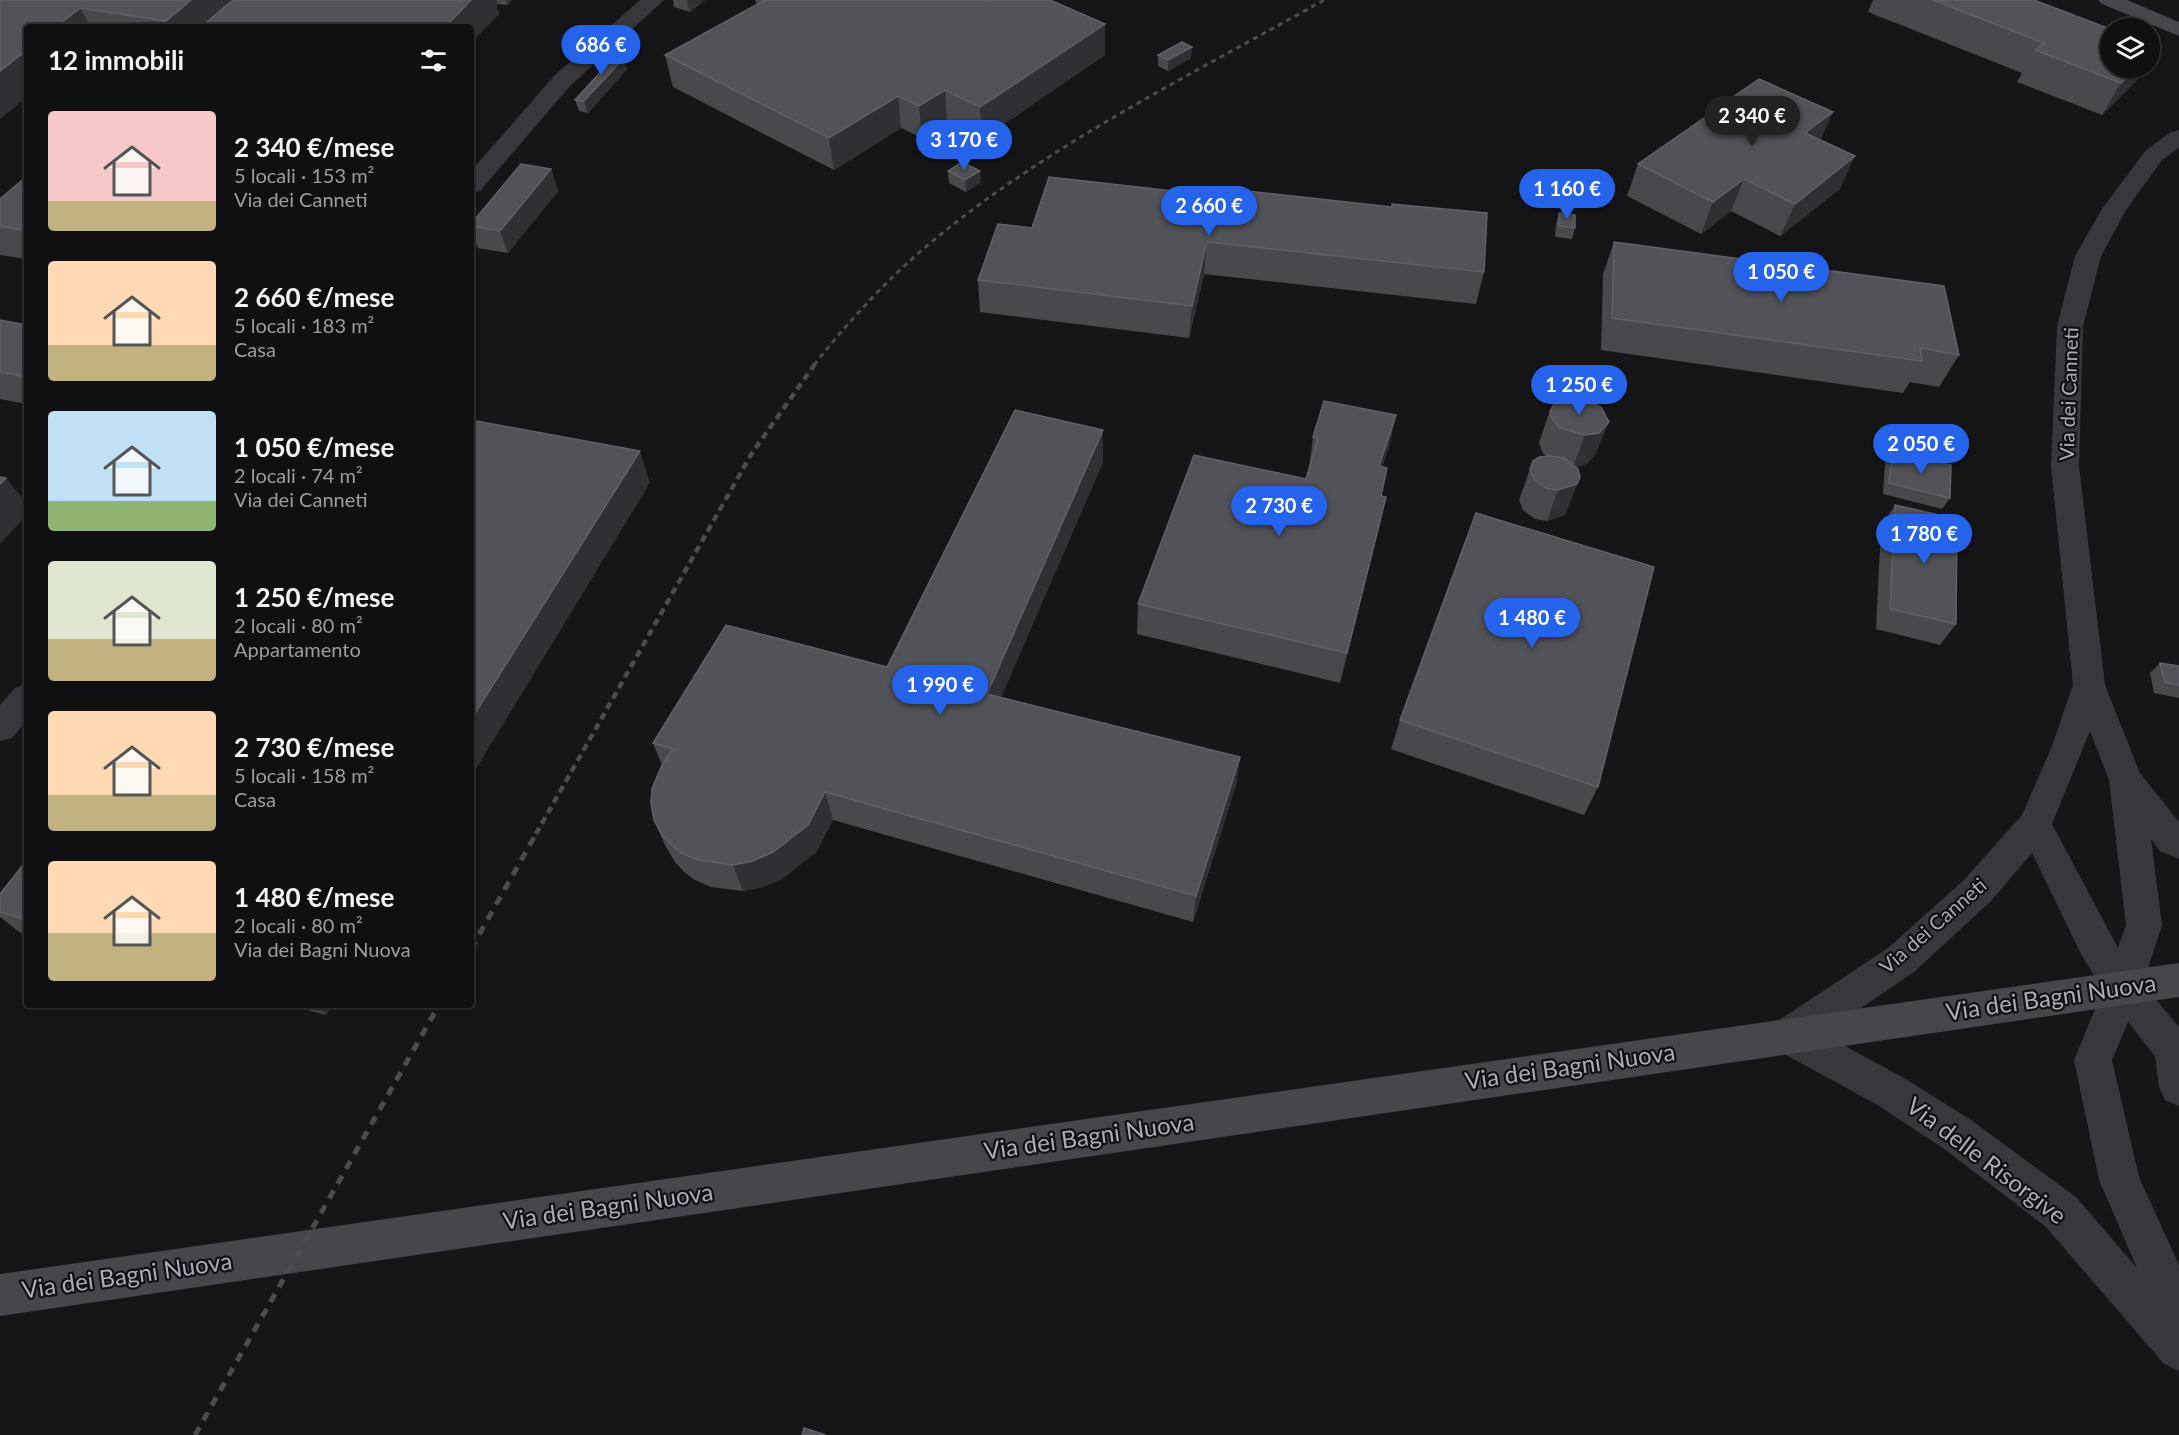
<!DOCTYPE html>
<html lang="it">
<meta charset="utf-8">
<style>
:root{--surface:#101012;--page:#1e1e20;--text:#f1f3f6;--muted:#9c9d9f;--line:#303032;--accent:#2563eb}
body{margin:0;font-family:Lato,sans-serif;background:var(--page);color:var(--text);height:100vh;display:flex;flex-direction:column;font-size:22px;white-space:nowrap}
*{box-sizing:border-box;margin:0}
p{font-size:20px;color:var(--muted)}
.icon{flex:none;width:33px;height:33px;fill:none;stroke:currentColor;stroke-width:2;stroke-linecap:round;stroke-linejoin:round}
.map{position:relative;flex:1;overflow:hidden}
.sheet{position:absolute;left:24px;top:24px;width:450px;height:984px;display:flex;flex-direction:column;background:var(--surface);border-radius:6px;box-shadow:0 2px 4px #0004,0 0 0 2px var(--line)}
.sheet>*{flex:none}
.buttons{position:absolute;left:2100px;top:18px;display:grid;gap:12px}
.buttons a{display:grid;place-items:center;width:60px;height:60px;border-radius:50%;background:var(--surface);box-shadow:0 2px 4px #0004,0 0 0 2px var(--line);font-size:30px}
.price{position:absolute;translate:-50% -51px;padding:0 14px;border-radius:21px;background:var(--accent);color:#fff;font-size:20px;line-height:39px;filter:drop-shadow(0 2px 3px #0008)}
.price::after{content:'';position:absolute;left:50%;top:36px;width:18px;height:14px;margin-left:-9px;background:inherit;clip-path:polygon(0 0,100% 0,50% 100%)}
.price.on{background:#222;color:#fff}
ul{padding:0;list-style:none}
li{display:flex;align-items:center;gap:18px;height:150px;padding:0 24px}
li span{display:grid;place-items:center;flex:none;width:168px;height:120px;border-radius:6px;color:#555}
li>.icon{margin-inline-start:auto}
span .icon{width:72px;height:72px;fill:#fffc;stroke-width:1}
li b{font-size:26px}
h2{display:flex;justify-content:space-between;align-items:center;height:72px;padding:0 24px;font-size:26px}
.map>svg:first-child{display:block}
</style>
<div class="map">
<svg width="2179" height="1435" viewBox="0 0 2179 1435">
<rect width="100%" height="100%" fill="#161618"/>
<g fill="none" stroke-linecap="round" stroke-linejoin="round">
<!-- street -->
<path fill="#37383d" fill-rule="evenodd" d="M640 0H664L570 86 480 191 471 193V171L554 76Z
M2179 130V148L2162 160 2126 210 2101 256 2083 326 2079 466 2105 685 2140 773 2179 822V859L2160 851 2151 839 2162 925 2143 984 2179 1027V1106L2165 1100 2159 1087 2155 1056 2128 1022 2112 1060 2139 1177 2179 1265V1371L2164 1364 2046 1227 1943 1148 1876 1104 1775 1049 1770 1036 1775 1023 1888 948 1964 880 2022 815 2052 746 2073 685 2051 466 2057 326 2075 256 2102 209 2146 150 2171 132ZM2090 731 2109 780 2126 925 2118 948 2052 824ZM2032 853 2081 954 2103 990 2074 1060 2099 1180 2137 1268 2076 1197 1971 1120 1904 1078 1823 1034 1914 972 1990 902Z
M27 684V720L12 738 0 741V705L15 688Z"/>
<!-- secondary -->
<path fill="#45474d" fill-rule="evenodd" d="M2098 0H2127L2179 22V36L2102 4Z
M2179 963V997L0 1316V1274Z"/>
<!-- rail-far2 -->
<path stroke="#4a4c52" stroke-width="3" stroke-dasharray="5 4.5" stroke-linecap="butt" d="M814 365C852 317 893 273 940 235 1054 142 1196 72 1324 0"/>
<!-- rail-far1 -->
<path stroke="#4a4c52" stroke-width="4.5" stroke-dasharray="7 5" stroke-linecap="butt" d="M536 834 752 453 815 364"/>
<!-- rail -->
<path stroke="#4a4c52" stroke-width="5" stroke-dasharray="9 8" stroke-linecap="butt" d="M471 949 537 832
M195 1435 439 1005"/>
</g>
<!-- wall -->
<path fill="#47494d" d="M0 0H512L507 5 498 4 496 5 499 14 471 27H27Z
M673 0H705L690 12 674 7Z
M755 0H985L1105 55 982 139 947 122 922 138 901 128 834 170 673 87 665 55 757 5Z
M1873 0H2034L2138 79 2102 115 2017 82 2022 73 1868 12Z
M1158 55 1191 58 1168 71 1158 66Z
M624 58 627 69 588 113 579 111 575 100 602 71 600 64Z
M1721 102 1821 140 1840 189 1780 236 1731 211 1701 234 1627 196 1638 164 1719 108Z
M551 169 558 191 508 253 478 248 471 230V224Z
M948 171 981 182 966 192 949 183Z
M27 176V259L0 255V199Z
M1049 177 1484 272 1476 304 1204 274 1189 338 980 312 978 280 1032 228Z
M1559 213 1575 228 1572 239 1555 237 1556 224Z
M1614 242 1959 355 1939 387 1910 382 1903 393 1601 350 1603 274Z
M0 320 27 325V404L0 399Z
M1565 397 1596 453 1587 464 1575 467 1580 477 1565 515 1547 521 1535 519 1523 510 1519 500 1530 469 1546 456 1542 452 1539 442 1550 411Z
M1396 415 1389 446 1382 467 1387 468 1381 496 1379 528 1340 683 1137 634 1138 604 1306 479 1309 469 1313 437Z
M1892 452 1950 498 1942 509 1883 494 1885 463Z
M1103 462 1001 697 1240 757 1236 785 1193 922 833 820 816 852 782 879 763 887 743 891 711 887 695 880 684 872 675 862 666 847 654 820 662 765 653 743 887 667Z
M1895 505 1956 624 1940 645 1876 629 1881 527Z
M2160 663 2179 666V698L2154 693 2150 673Z
M1400 720 1598 787 1584 815 1391 749Z
M27 860V936L22 934 0 917V894Z
M288 1005H332L326 1015Z"/>
<!-- shaded-wall -->
<path fill="#2f3033" d="M191 0H243L212 27H169L166 21Z
M471 0H496L498 4 496 5 499 14 471 43V27H445Z
M506 0H512L507 5Z
M688 0H705L690 12 687 1Z
M80 8 91 27H56Z
M1105 24V55L982 139 980 107Z
M1192 47 1191 58 1168 71V60Z
M2157 47 2150 60V55Z
M27 50V97L0 119V71Z
M624 58 627 69 588 113 584 101Z
M2137 68H2145L2138 79 2102 115 2121 83Z
M945 90 947 122 922 138 919 106Z
M898 96 901 128 834 170 829 138Z
M1833 112 1819 144 1805 133Z
M1855 156 1840 189 1780 236 1795 204Z
M551 169 558 191 508 253 500 231Z
M980 171 981 182 966 192 965 180Z
M1744 179 1731 211 1701 234 1713 202Z
M1207 242 1204 274 1189 338 1192 306Z
M1396 415 1389 446 1372 497 1379 466Z
M1609 422 1596 453 1587 464 1573 467 1585 435Z
M1103 430V462L990 723 987 694Z
M640 451 650 483 471 777V720Z
M6 478 27 504V515L0 544V484Z
M1577 484 1565 515 1547 521 1558 490Z
M1386 497 1379 528 1340 683 1347 653Z
M1240 757 1236 785 1193 922 1196 896Z
M825 792 833 820 816 852 782 879 763 887 743 891 733 865Z
M316 1005H332L326 1015Z"/>
<!-- building -->
<path fill="#525359" stroke="#5f6168" stroke-width="1.5" d="M0 0H191L166 21 80 8 56 27H27V50L0 71Z
M233 0H471L445 27H201Z
M765 0H985L988 1 989 0H1050L1105 24 980 107 945 90 919 106 898 96 829 138 665 55Z
M1933 0H2034L2110 29V68H2137L2121 83 2035 50 2044 43Z
M1182 42 1192 47 1168 60 1158 55Z
M2150 44 2157 47 2150 55Z
M608 55 624 58 584 101 575 100 607 65 600 64Z
M1759 79 1833 112 1805 133 1855 156 1795 204 1744 179 1713 202 1638 164 1724 104 1721 102 1727 98 1730 99Z
M962 162 980 171 965 180 948 171Z
M521 164 551 169 500 231 471 226V224Z
M27 176V231L0 226V199Z
M1049 177 1218 196 1220 188 1392 207V204L1487 213 1484 272 1207 242 1192 306 978 280 998 224 1032 228Z
M1559 213 1575 215V228L1559 226Z
M1614 242 1944 286 1959 355 1920 348 1922 361 1612 318Z
M0 320 27 325V377L0 372Z
M1565 397H1579L1601 407 1609 422 1599 433 1585 435 1560 428 1553 420 1550 411 1556 401Z
M1324 401 1396 415 1379 466 1387 468 1381 496 1386 497 1347 653 1138 604 1194 455 1306 479 1318 438 1313 437Z
M1015 410 1103 430 987 694 1240 757 1196 896 825 792 808 825 773 852 753 861 733 865 699 860 683 854 672 845 662 835 654 820 651 803 652 789 662 765 673 749 653 743 726 625 887 667Z
M471 420 640 451 471 720Z
M1892 452 1951 465 1950 498 1889 483Z
M1549 456 1564 458 1578 469 1580 477 1577 484 1558 490 1546 488 1534 479 1530 469 1533 461 1539 457Z
M0 477 6 478 0 484Z
M1895 505 1957 519 1956 624 1890 609Z
M1476 513 1654 567 1598 787 1400 720Z
M2160 663 2179 666V685L2165 682Z
M27 860V920L0 912V894Z
M804 1428 826 1435H802Z"/>
<g text-anchor="middle" stroke-width="4.5" stroke-linejoin="round" paint-order="stroke">
<!-- street labels -->
<g font-size="20" fill="#a8adb8" stroke="#111113">
<text transform="translate(2069 394) rotate(-88)" y="7">Via dei Canneti</text>
<text transform="translate(1933 926) rotate(-41)" y="7">Via dei Canneti</text>
</g>
<!-- near-street labels -->
<g font-size="24" fill="#a8adb8" stroke="#111113">
<text transform="translate(2051 998) rotate(-8)" y="8">Via dei Bagni Nuova</text>
<text transform="translate(1570 1067) rotate(-8)" y="8">Via dei Bagni Nuova</text>
<text transform="translate(1089 1137) rotate(-8)" y="8">Via dei Bagni Nuova</text>
<text transform="translate(1986 1161) rotate(37)" y="8">Via delle Risorgive</text>
<text transform="translate(608 1207) rotate(-8)" y="8">Via dei Bagni Nuova</text>
<text transform="translate(127 1276) rotate(-8)" y="8">Via dei Bagni Nuova</text>
</g>
</g>
</svg>
<div class="buttons">
<a><svg class="icon" aria-label="layers" viewBox="0 0 24 24"><path d="M12 4l9 5-9 5-9-5zM3 14l9 5 9-5"/></svg></a>
</div>
<b class="price" style="left:601px;top:76px">686 €</b>
<b class="price on" style="left:1752px;top:147px">2 340 €</b>
<b class="price" style="left:964px;top:171px">3 170 €</b>
<b class="price" style="left:1567px;top:220px">1 160 €</b>
<b class="price" style="left:1209px;top:237px">2 660 €</b>
<b class="price" style="left:1781px;top:303px">1 050 €</b>
<b class="price" style="left:1579px;top:416px">1 250 €</b>
<b class="price" style="left:1921px;top:475px">2 050 €</b>
<b class="price" style="left:1279px;top:537px">2 730 €</b>
<b class="price" style="left:1924px;top:565px">1 780 €</b>
<b class="price" style="left:1532px;top:649px">1 480 €</b>
<b class="price" style="left:940px;top:716px">1 990 €</b>
<section class="sheet">
<h2>12 immobili<svg class="icon" aria-label="filters" viewBox="0 0 24 24"><path d="M4 7h16M4 17h16"/><circle cx="9" cy="7" r="2"/><circle cx="15" cy="17" r="2"/></svg></h2>
<ul>
<li><span style="background:linear-gradient(#f6c9c9 75%,#c2b280 0)"><svg class="icon" aria-label="home" viewBox="0 0 24 24"><path d="M3 11l9-7 9 7M6 9v11h12V9"/></svg></span><div><b>2 340 €/mese</b><p>5 locali · 153 m²</p><p>Via dei Canneti</p></div></li>
<li><span style="background:linear-gradient(#ffd9b3 70%,#c2b280 0)"><svg class="icon" aria-label="home" viewBox="0 0 24 24"><path d="M3 11l9-7 9 7M6 9v11h12V9"/></svg></span><div><b>2 660 €/mese</b><p>5 locali · 183 m²</p><p>Casa</p></div></li>
<li><span style="background:linear-gradient(#bfe0f5 75%,#8fb573 0)"><svg class="icon" aria-label="home" viewBox="0 0 24 24"><path d="M3 11l9-7 9 7M6 9v11h12V9"/></svg></span><div><b>1 050 €/mese</b><p>2 locali · 74 m²</p><p>Via dei Canneti</p></div></li>
<li><span style="background:linear-gradient(#dfe7d0 65%,#c2b280 0)"><svg class="icon" aria-label="home" viewBox="0 0 24 24"><path d="M3 11l9-7 9 7M6 9v11h12V9"/></svg></span><div><b>1 250 €/mese</b><p>2 locali · 80 m²</p><p>Appartamento</p></div></li>
<li><span style="background:linear-gradient(#ffd9b3 70%,#c2b280 0)"><svg class="icon" aria-label="home" viewBox="0 0 24 24"><path d="M3 11l9-7 9 7M6 9v11h12V9"/></svg></span><div><b>2 730 €/mese</b><p>5 locali · 158 m²</p><p>Casa</p></div></li>
<li><span style="background:linear-gradient(#ffd9b3 60%,#c2b280 0)"><svg class="icon" aria-label="home" viewBox="0 0 24 24"><path d="M3 11l9-7 9 7M6 9v11h12V9"/></svg></span><div><b>1 480 €/mese</b><p>2 locali · 80 m²</p><p>Via dei Bagni Nuova</p></div></li>
</ul>
</section>
</div>
